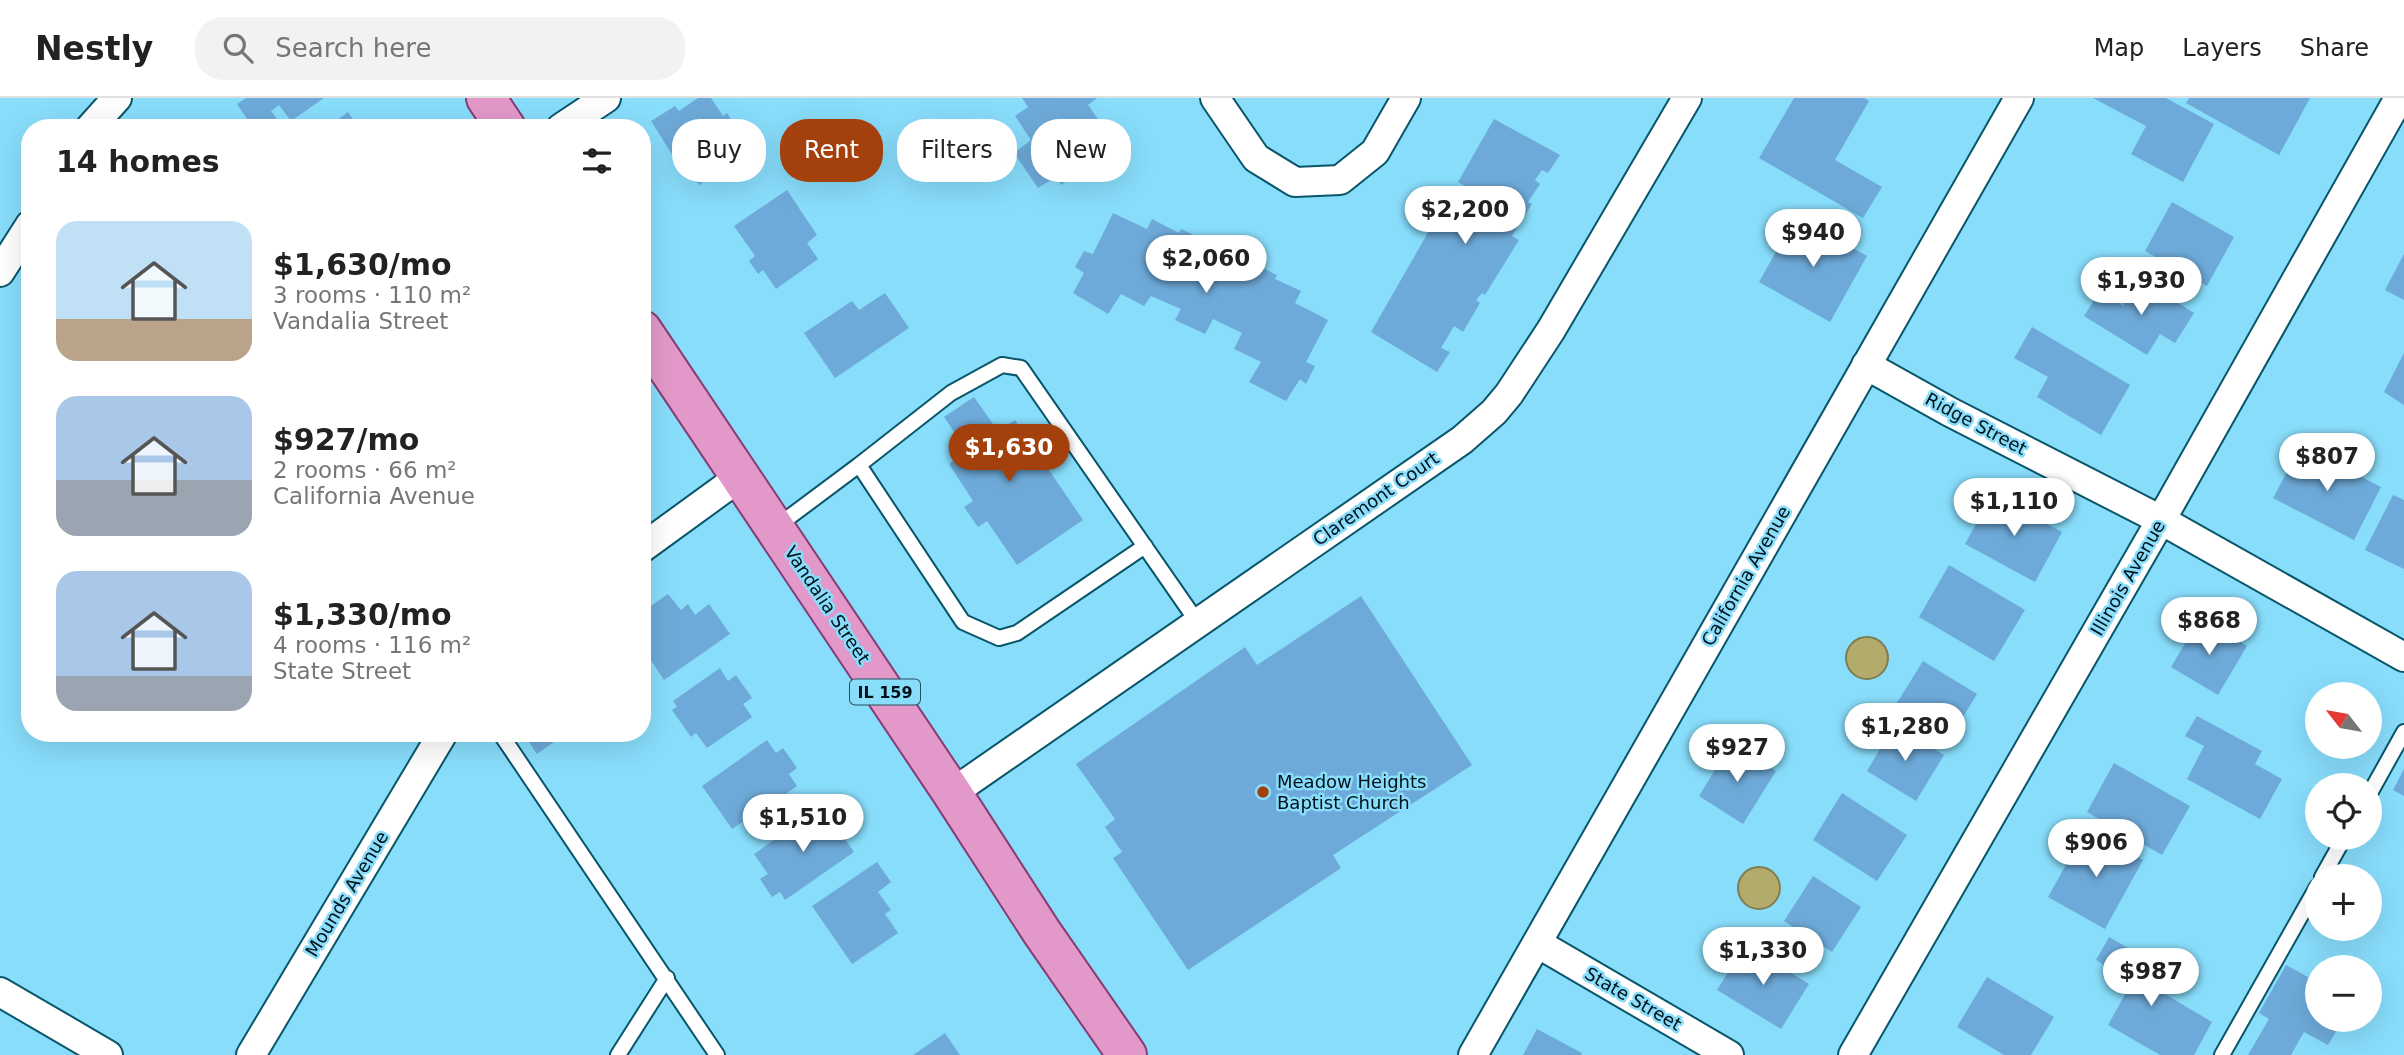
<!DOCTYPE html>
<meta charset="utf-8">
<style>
:root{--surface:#fff;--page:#f2f2f2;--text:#222;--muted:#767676;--line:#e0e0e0;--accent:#a4400b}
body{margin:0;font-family:"DejaVu Sans",sans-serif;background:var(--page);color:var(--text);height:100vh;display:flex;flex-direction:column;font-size:26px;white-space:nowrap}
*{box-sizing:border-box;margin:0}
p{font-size:23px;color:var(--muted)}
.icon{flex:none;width:38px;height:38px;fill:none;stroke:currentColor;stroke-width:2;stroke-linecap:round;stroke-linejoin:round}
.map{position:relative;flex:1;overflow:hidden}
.drawer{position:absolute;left:21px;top:21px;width:630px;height:623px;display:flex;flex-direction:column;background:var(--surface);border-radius:28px;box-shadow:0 7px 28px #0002}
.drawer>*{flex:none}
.banner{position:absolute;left:672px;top:21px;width:665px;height:63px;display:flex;gap:14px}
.needle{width:46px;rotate:301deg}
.buttons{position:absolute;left:2305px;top:584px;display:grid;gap:14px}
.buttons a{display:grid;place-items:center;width:77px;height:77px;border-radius:50%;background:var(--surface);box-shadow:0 7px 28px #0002;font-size:35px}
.price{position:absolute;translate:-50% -60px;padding:0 16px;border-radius:24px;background:#fff;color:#222;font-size:23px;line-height:46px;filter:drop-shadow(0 2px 4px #0008)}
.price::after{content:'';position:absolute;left:50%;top:42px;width:21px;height:16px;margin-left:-10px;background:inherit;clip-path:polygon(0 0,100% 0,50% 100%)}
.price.selected{background:var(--accent);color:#fff}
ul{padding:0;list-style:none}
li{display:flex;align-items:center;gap:21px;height:175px;padding:0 35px}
li span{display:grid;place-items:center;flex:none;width:196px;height:140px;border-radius:21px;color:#555}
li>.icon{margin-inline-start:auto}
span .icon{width:84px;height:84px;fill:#fffc;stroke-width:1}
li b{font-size:30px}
h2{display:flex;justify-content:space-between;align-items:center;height:84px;padding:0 35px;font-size:30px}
.tag{padding:0 24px;border-radius:28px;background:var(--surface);box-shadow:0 7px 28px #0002;font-size:24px;line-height:63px}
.tag.selected{background:var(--accent);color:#fff}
header{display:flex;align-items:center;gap:42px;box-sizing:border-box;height:98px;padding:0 35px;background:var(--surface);border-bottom:2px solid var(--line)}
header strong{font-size:33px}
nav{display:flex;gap:38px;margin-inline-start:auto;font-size:24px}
.search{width:490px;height:63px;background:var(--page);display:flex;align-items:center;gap:18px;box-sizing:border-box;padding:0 24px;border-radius:28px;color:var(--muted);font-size:26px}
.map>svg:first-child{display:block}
</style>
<header>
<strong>Nestly</strong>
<div class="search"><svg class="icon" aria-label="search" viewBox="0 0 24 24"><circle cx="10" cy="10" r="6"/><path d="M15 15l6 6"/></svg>Search here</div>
<nav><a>Map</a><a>Layers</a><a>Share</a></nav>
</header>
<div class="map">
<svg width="2404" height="957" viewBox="0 0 2404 957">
<rect width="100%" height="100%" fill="#88ddfb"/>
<!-- water -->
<path fill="#b3ab6b" stroke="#7d7d52" stroke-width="2" d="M1846 560a21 21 0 1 1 42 0a21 21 0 1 1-42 0Z
M1738 790a21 21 0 1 1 42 0a21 21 0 1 1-42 0Z"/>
<!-- building -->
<path fill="#6eaad9" d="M246 0H324L291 23 279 7 271 13 280 25 272 30H253L237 6Z
M698 0H711L723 18 727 15 751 53 699 87 678 55 673 58 651 23 675 8 679 13Z
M1022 0H1097L1088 7 1110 38 1071 65 1076 77 1061 87 1056 79 1038 90 1014 55 1031 42 1015 18 1028 9Z
M1794 0H1864L1869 3 1835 62 1882 89 1863 120 1759 60Z
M2093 0H2166L2214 26 2183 84 2131 56 2146 28Z
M2189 0H2310L2279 57 2186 5Z
M348 14 359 30H326Z
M1494 21 1560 57 1548 75 1542 72 1535 82 1540 86 1528 104 1532 106 1512 138 1519 142 1485 197 1482 195 1476 202 1480 205 1463 234 1454 228 1441 250 1450 254 1437 274 1371 234 1441 112 1448 117 1465 88 1458 84Z
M787 92 817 137 807 145 818 161 776 191 763 172 758 176 749 163 755 158 734 128Z
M2172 104 2234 139 2207 188 2145 153Z
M1113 115 1147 131 1152 121 1179 135 1181 131 1277 177 1275 181 1301 193 1295 205 1328 222 1306 264 1315 268 1306 286 1300 281 1286 303 1249 284 1261 264 1234 251 1242 235 1213 221 1205 236 1175 222 1181 211 1151 198 1144 208 1121 196 1108 216 1073 195 1084 175 1075 169 1084 153 1093 156Z
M1796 118 1867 158 1830 224 1759 184Z
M2404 156V202L2385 192Z
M2140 181 2194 215 2175 245 2160 236 2147 257 2084 218 2100 193 2123 208Z
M885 195 909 230 835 280 804 235 852 203 859 212Z
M2032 229 2130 287 2101 337 2037 299 2048 279 2014 260Z
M2404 255V307L2384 294Z
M974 299 998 333 1015 322 1083 422 1017 467 987 423 978 429 964 409 973 403 949 366 967 353 944 319Z
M2301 348 2381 389 2354 442 2273 400Z
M1992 397 2062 434 2035 484 1965 446Z
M2393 397 2404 402V471L2365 452Z
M1949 467 2025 512 1994 563 1919 519Z
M668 496 681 512 688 506 695 517 709 506 730 536 664 582 646 555 642 558V514Z
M1361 498 1472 667 1333 757 1341 770 1188 872 1113 760 1122 754 1105 729 1115 721 1076 666 1245 549 1257 567Z
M2200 520 2247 548 2218 597 2171 569Z
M1923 563 1977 596 1949 642 1895 608Z
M720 570 728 583 736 577 752 600 743 606 752 619 707 650 696 635 691 639 672 612 677 609 673 603Z
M2197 618 2262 653 2255 666 2282 681 2260 721 2187 681 2204 648 2185 638Z
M1894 627 1944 657 1916 703 1867 673Z
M523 635H567L537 656Z
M767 642 776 655 783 650 797 670 789 676 797 688 751 721 750 719 732 731 702 688Z
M1731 646 1776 673 1743 726 1699 698Z
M2114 665 2190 708 2162 757 2087 714Z
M2404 671V698L2393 692Z
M1842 695 1907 737 1877 783 1813 742Z
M822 708 854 754 785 802 780 794 772 799 760 781 768 776 754 756Z
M2086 731 2143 762 2105 831 2048 799Z
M877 764 891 784 878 794 891 812 885 816 898 835 852 866 812 808Z
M1813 778 1861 809 1832 854 1784 823Z
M2109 839 2154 865 2143 883 2212 924 2194 957H2160L2108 927 2132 884 2096 862Z
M1745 847 1809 886 1781 931 1717 892Z
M2286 867 2317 884V922H2343L2328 947 2304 934 2291 957H2248L2269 921 2259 915Z
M1987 879 2054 919 2031 957H2004L1957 929Z
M1537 931 1582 955 1581 957H1523Z
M945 935 960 957H913Z"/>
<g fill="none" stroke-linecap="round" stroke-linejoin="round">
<!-- lane casing -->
<g stroke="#095569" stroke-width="18">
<path id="lane" d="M776 429 859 367
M1145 448 1017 535 999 540 963 524 859 367 951 295 1002 267 1021 270 1198 525
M500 635 717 957
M2370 695 2404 634
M2322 779 2344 740
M618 957 667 880
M2222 957 2317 789"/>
</g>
<!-- street casing -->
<g stroke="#095569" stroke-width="32">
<path id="street" d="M1215 0 1256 60 1295 84 1340 82 1375 54 1406 0
M90 30 117 0
M561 30 606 0
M0 174 30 127
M1866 267 1950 314 2161 422 2404 559
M642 450 741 378
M952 695 1462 342 1494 314 1509 296 1551 232 1687 0
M1537 845 1729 957
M0 894 108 957
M251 957 443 635
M1473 957 2019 0
M1853 957 2161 422 2399 0"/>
</g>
<!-- primary casing -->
<g stroke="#863d74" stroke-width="42">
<path id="primary" d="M486 0 506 30
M642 232 952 695 1041 833 1127 957"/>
</g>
<!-- lane -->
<use href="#lane" stroke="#fff" stroke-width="14"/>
<!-- street -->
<use href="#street" stroke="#fff" stroke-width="28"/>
<!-- primary -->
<use href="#primary" stroke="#e299c9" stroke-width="38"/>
</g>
<!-- markers -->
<circle fill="#a4400b" stroke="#88ddfb" stroke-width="2.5" cx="1263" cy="694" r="7"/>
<g text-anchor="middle" stroke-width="5" stroke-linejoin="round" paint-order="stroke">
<!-- shield labels -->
<rect fill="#88ddfb" stroke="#294e5d" stroke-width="2" x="850" y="581.5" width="70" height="25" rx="5"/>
<g font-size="16" font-weight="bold" fill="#001119">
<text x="885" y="600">IL 159</text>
</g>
<!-- street labels -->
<g font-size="18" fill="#001119" stroke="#88ddfb">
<text transform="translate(1976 326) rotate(28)" y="6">Ridge Street</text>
<text transform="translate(1376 401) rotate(-35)" y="6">Claremont Court</text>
<text transform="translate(1746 478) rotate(-60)" y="6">California Avenue</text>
<text transform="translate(2128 480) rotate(-60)" y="6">Illinois Avenue</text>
<text transform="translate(827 507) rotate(56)" y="6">Vandalia Street</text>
<text transform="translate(347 796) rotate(-59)" y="6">Mounds Avenue</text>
<text transform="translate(1633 901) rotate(30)" y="6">State Street</text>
</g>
<!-- poi labels -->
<g font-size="18" fill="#001119" stroke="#88ddfb" text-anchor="start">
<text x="1277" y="690">Meadow Heights<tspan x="1277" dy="21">Baptist Church</tspan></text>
</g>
</g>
</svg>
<div class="buttons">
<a><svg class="needle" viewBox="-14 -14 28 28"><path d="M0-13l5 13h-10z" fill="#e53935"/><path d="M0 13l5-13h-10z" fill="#767676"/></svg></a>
<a><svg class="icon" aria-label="locate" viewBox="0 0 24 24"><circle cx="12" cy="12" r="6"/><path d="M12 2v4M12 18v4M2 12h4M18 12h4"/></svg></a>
<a>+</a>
<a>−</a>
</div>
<b class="price" style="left:1465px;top:148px">$2,200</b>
<b class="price" style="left:1813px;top:171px">$940</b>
<b class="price" style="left:1206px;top:197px">$2,060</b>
<b class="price" style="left:2141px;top:219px">$1,930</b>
<b class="price selected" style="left:1009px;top:386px">$1,630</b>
<b class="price" style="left:2327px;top:395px">$807</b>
<b class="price" style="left:2014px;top:440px">$1,110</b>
<b class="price" style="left:2209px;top:559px">$868</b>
<b class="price" style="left:1905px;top:665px">$1,280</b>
<b class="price" style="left:1737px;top:686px">$927</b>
<b class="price" style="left:803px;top:756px">$1,510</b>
<b class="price" style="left:2096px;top:781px">$906</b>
<b class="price" style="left:1763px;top:889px">$1,330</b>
<b class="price" style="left:2151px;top:910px">$987</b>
<div class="banner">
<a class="tag">Buy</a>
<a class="tag selected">Rent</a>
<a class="tag">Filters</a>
<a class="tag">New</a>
</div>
<section class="drawer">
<h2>14 homes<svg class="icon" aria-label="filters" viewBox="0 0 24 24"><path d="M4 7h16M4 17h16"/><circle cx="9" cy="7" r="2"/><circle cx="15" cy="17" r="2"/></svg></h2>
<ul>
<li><span style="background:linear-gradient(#bfe0f5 70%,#b9a48a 0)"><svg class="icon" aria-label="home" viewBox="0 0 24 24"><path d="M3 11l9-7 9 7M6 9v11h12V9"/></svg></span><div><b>$1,630/mo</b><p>3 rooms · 110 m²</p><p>Vandalia Street</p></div></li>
<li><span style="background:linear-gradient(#a9c7e8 60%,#9aa5b1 0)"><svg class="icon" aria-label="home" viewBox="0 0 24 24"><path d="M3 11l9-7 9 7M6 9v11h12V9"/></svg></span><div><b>$927/mo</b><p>2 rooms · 66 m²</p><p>California Avenue</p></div></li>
<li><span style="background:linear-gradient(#a9c7e8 75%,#9aa5b1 0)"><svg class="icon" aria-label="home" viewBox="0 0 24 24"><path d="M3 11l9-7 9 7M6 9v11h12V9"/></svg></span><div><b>$1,330/mo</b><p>4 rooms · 116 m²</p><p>State Street</p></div></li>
</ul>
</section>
</div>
